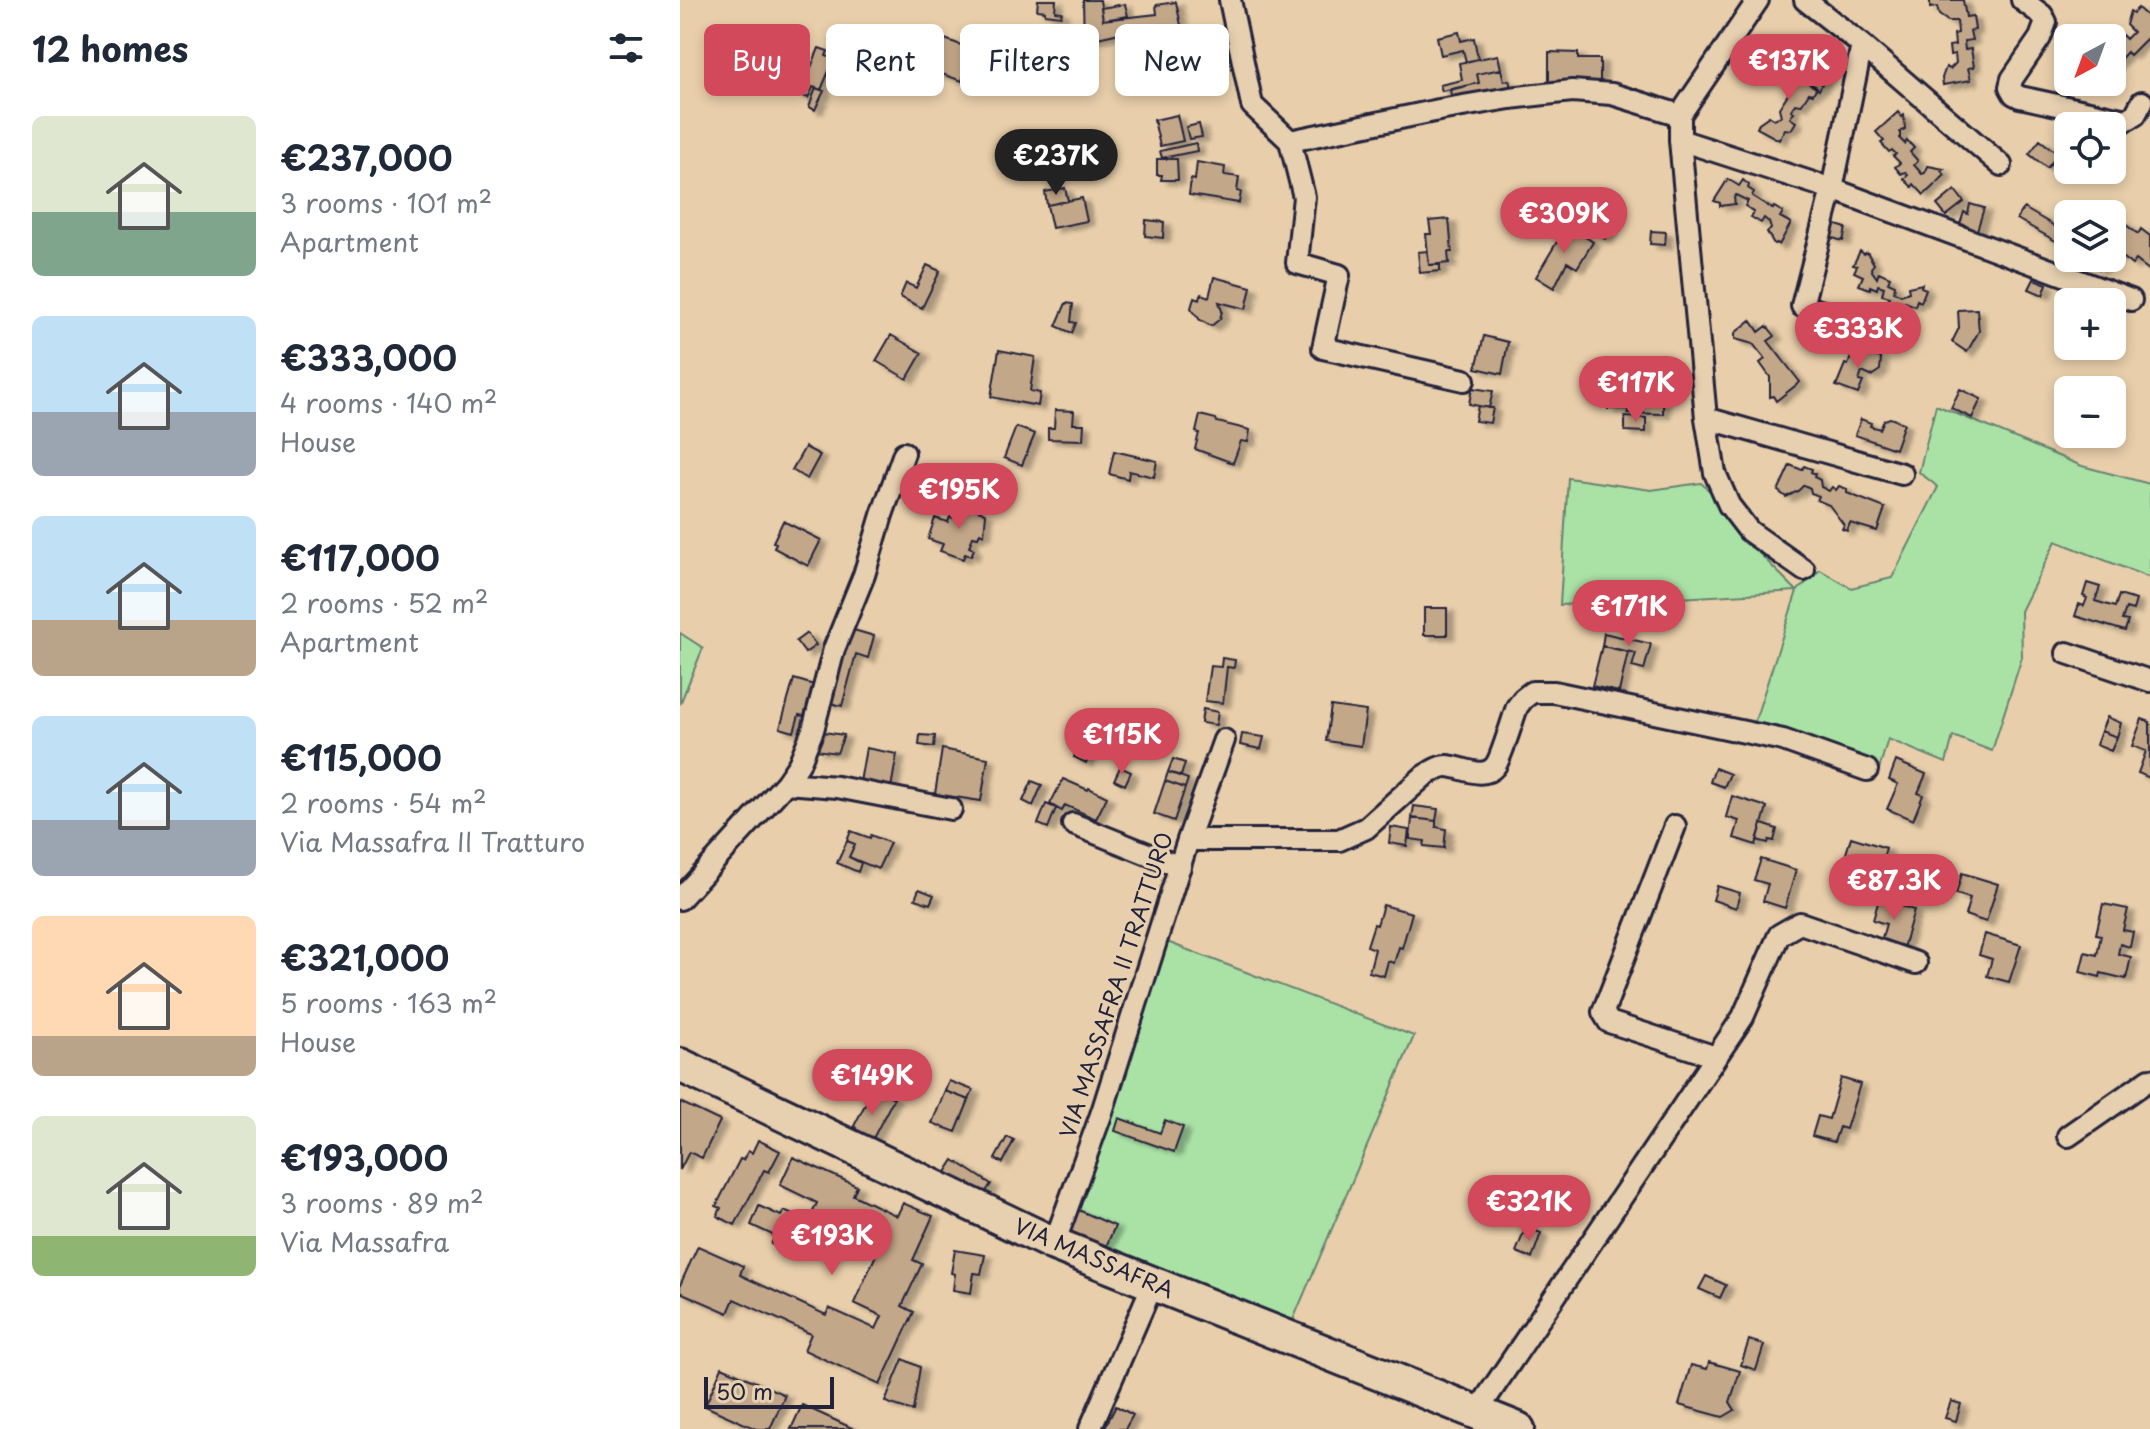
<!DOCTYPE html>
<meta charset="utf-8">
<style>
:root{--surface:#fff;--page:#f2f2f3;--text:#1f2937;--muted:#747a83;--accent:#d1495b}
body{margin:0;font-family:"Playpen Sans",sans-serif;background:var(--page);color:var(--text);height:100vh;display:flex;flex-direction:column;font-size:30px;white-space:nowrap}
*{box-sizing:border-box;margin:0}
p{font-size:26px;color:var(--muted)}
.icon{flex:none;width:44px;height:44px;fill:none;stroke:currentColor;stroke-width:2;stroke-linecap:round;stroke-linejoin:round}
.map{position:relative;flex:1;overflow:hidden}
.panel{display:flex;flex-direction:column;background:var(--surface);width:680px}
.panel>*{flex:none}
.guide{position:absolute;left:24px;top:24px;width:760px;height:72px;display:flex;gap:16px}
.needle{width:52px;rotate:221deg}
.fabs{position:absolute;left:1374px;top:24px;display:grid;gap:16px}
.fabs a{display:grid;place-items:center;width:72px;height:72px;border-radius:12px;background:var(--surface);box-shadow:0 4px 12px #0003;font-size:40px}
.scale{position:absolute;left:24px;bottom:20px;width:130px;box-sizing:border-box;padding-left:8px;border:4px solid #22223b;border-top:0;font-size:22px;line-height:28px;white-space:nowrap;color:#22223b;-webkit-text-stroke:6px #e7d0b0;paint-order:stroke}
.price{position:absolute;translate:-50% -68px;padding:0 18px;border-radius:28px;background:var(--accent);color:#fff;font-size:26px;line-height:52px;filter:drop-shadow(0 2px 4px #0008)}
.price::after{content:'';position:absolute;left:50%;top:48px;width:24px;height:18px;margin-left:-12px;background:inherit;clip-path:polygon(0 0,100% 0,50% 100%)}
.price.on{background:#222;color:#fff}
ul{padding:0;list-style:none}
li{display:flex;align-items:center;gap:24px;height:200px;padding:0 32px}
li span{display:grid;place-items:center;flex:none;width:224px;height:160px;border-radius:12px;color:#555}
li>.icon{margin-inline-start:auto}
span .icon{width:96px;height:96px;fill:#fffc;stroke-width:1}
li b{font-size:34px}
h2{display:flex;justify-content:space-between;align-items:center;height:96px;padding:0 32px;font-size:34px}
.pill{padding:0 28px;border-radius:12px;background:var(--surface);box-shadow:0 4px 12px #0003;font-size:28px;line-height:72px}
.pill.on{background:var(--accent);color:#fff}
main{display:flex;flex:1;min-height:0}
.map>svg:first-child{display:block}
</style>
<main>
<section class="panel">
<h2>12 homes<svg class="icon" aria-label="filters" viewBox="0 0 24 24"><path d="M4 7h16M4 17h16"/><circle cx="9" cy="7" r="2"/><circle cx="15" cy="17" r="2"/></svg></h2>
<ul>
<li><span style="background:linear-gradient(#dfe7d0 60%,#7fa58c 0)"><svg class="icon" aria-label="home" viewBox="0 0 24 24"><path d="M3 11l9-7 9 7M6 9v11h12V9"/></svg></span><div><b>€237,000</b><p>3 rooms · 101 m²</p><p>Apartment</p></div></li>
<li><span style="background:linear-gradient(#bfe0f5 60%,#9aa5b1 0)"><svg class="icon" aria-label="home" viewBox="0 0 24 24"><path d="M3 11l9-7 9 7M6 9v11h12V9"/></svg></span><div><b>€333,000</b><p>4 rooms · 140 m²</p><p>House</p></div></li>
<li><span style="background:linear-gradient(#bfe0f5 65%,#b9a48a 0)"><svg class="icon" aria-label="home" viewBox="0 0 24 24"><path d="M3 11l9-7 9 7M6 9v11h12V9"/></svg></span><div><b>€117,000</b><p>2 rooms · 52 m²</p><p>Apartment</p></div></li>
<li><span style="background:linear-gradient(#bfe0f5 65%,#9aa5b1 0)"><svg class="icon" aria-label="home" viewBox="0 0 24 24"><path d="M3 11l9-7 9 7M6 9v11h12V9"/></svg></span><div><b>€115,000</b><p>2 rooms · 54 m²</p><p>Via Massafra II Tratturo</p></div></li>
<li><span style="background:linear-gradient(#ffd9b3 75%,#b9a48a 0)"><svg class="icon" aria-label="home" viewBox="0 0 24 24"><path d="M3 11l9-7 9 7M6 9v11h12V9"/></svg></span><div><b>€321,000</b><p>5 rooms · 163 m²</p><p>House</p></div></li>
<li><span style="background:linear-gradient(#dfe7d0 75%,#8fb573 0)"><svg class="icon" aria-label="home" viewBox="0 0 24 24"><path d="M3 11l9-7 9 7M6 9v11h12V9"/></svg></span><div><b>€193,000</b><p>3 rooms · 89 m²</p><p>Via Massafra</p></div></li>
</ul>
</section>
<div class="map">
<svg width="1470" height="1429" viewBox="0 0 1470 1429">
<defs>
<filter id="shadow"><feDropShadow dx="7" dy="4" stdDeviation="2" flood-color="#0004"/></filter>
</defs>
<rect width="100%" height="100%" fill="#e8ceaa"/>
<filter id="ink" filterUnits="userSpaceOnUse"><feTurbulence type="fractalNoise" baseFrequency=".0125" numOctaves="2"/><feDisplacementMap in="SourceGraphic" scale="16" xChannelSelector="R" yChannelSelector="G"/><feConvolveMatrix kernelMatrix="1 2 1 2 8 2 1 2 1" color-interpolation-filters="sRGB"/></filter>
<g filter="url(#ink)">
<!-- green -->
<path fill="#aae2a6" stroke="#668270" stroke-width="2" d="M1256 405 1402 466 1470 484V578L1376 541 1341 611 1342 657 1312 751 1273 736 1266 763 1208 739 1197 776 1070 736 1117 591 1140 570 1171 588 1212 578 1258 487 1239 472Z
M888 478 971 490 1021 483 1033 494 1064 538 1117 591 880 605Z
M0 633 23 648 0 704Z
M487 942 734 1036 607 1334 381 1238Z"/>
<!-- building -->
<path fill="#c3a789" stroke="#22223b" stroke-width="2" filter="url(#shadow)" d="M358 0H376L375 11 382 12 381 16 365 14V11L357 10Z
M403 0H420L423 20 477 14 476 5 496 2 502 30 508 28 512 50 491 54 490 51 478 53 482 77 464 80 453 30 404 41Z
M1250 0H1283L1286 17 1293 16 1295 30 1290 31 1292 40 1284 41 1285 50 1291 49 1294 67 1288 68 1291 80 1263 85 1262 78 1266 67 1270 69 1276 63 1275 54 1270 55 1269 46 1275 45 1274 34 1278 33 1277 21H1268L1259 15 1257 7 1250 8Z
M445 4 448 16 423 20 421 8Z
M1458 8 1470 19V35L1450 55 1447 52 1432 68V41L1435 42 1442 35 1446 39 1453 32 1446 25 1450 11 1453 13Z
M779 32 781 41 794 38 798 59 786 62 783 50 761 55 757 37Z
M265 39 289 48 283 61 288 63 282 81 253 71Z
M344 43 358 44 357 51 371 52 368 77 340 74Z
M139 48 148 51 146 56 154 59 141 90 133 87 128 98 115 93 125 70 129 72Z
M377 50 396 52 393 79 374 77Z
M869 52 898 53V59H920V85L869 88Z
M818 55 821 69 797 74 799 83 762 91 760 85 782 80 779 63Z
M494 61 496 75 482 77 479 64Z
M1112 62 1132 74 1127 82 1137 87 1133 94 1129 93 1121 105 1115 104 1111 110 1114 112 1110 118 1116 122 1111 130 1105 129 1099 140 1077 128 1079 123 1089 116 1094 119 1101 116 1099 108 1110 91 1106 84 1104 76Z
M1135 68 1147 74 1139 90 1127 82Z
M821 69 824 81 829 80 832 91 773 104 770 90 799 83 797 74Z
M136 88 144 91 135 110 129 107Z
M1218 112 1222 117 1224 115 1225 129 1220 132V139L1225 144 1227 140 1234 148 1230 152 1238 161 1234 165 1242 174 1245 173 1248 166 1264 169 1261 171 1265 175 1244 195 1234 184 1232 187 1224 179 1228 175 1225 172 1221 174 1215 167 1220 163 1213 156 1216 154 1212 150 1209 152 1201 143 1204 141 1196 132Z
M497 115 503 141 480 146 474 120Z
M519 124 522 137 509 139 506 127Z
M1360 140 1378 154 1367 168 1349 154Z
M516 143 517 151 482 158 480 151Z
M477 159H497L498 180H481L482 175H477Z
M517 162 545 167 544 175 559 177 557 191 561 192 559 203 509 195 511 179 515 180Z
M1048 179 1059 186 1063 180 1069 185 1068 188 1074 192 1072 196 1093 209 1094 207 1103 212 1100 217 1111 223 1099 245 1097 243 1094 244 1087 232 1091 229 1089 222 1084 218 1081 223 1071 217 1074 212 1065 206 1068 201 1056 195 1054 198 1055 204 1040 206V203L1034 201Z
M385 188 388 201 367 205 365 192Z
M1275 190 1284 202 1266 216 1257 205Z
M402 198 407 221 372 228 367 205Z
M1290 204 1304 208 1295 237 1284 233 1285 225 1280 224 1284 212 1288 214Z
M1344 208 1388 234V248L1337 219Z
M769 219 772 252H768L769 263 749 265 746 234H751L749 221Z
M466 220 484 222 483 238 465 236Z
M919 220 932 228 925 239 912 232Z
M1441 221 1458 234 1461 229 1470 236V271L1456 260 1452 265 1438 254 1430 264 1426 261 1419 269 1405 258H1432V232Z
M1153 224 1166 228 1163 241 1149 237Z
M887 225 913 242 897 268 887 262 874 288 856 277Z
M971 231 986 232 985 245 970 244Z
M747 251 749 265 760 264V271L740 273 738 252Z
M1180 251 1184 254 1187 252 1194 264 1191 268 1192 271 1197 278 1199 272 1210 277 1208 282 1215 285 1214 292 1221 295 1229 292 1228 287 1242 284 1241 287 1246 289 1241 302 1237 300 1235 306 1225 302 1221 311 1213 307 1214 304 1208 302 1210 297 1202 295 1204 287 1198 285 1197 289 1190 286V289L1179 285 1183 276 1174 272 1177 266 1173 265Z
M247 265 260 271 242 308 220 297 226 283 236 288Z
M534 277 571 287 566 309 539 302 542 311 540 319 531 326 520 320 511 308 514 298 520 300 521 294 529 297Z
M1354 279 1367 284 1363 295 1349 289Z
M386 303 393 304 391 322 396 323 392 333 376 326Z
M1297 309 1299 331 1287 352 1272 342 1279 328 1278 310Z
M1071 320 1079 332 1087 326 1095 336 1088 341 1120 382 1096 401 1093 396 1090 397V377L1080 363 1085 359 1073 344 1055 339V333Z
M211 335 242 353 227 379 196 361Z
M804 336 828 342 822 374 796 368Z
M1174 348 1201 358 1200 370 1191 376 1182 372 1179 381 1183 382 1178 394 1156 386 1165 364 1168 365Z
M319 350 355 357 350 391 360 393 358 406 311 397Z
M943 382 974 383V400H983V414L948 413V409H928V389H942Z
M792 388 813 391 809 408 789 404Z
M1280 389 1301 399 1292 418 1271 408Z
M798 406 813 408 810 423 795 421Z
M375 410 394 411 393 424H404L403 440 368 439V428H374Z
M520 415 536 419 537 422 570 430 568 442 561 441 553 463 515 449 519 433 516 432Z
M945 417 966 418V432L945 431Z
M1210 418 1224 423 1215 449 1175 435 1181 419 1191 423 1190 426 1200 429 1204 420Z
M336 427 355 434 342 465 324 458Z
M125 447 140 455 127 479 112 470Z
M434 451 477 461 474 477 449 471 448 479 429 474Z
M1110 465 1122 470 1124 466 1132 469 1131 472 1135 474 1134 477 1140 480 1141 487 1149 491 1152 487 1156 490 1159 486 1167 489V493L1205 508 1197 531 1170 523 1167 531 1162 529 1164 525 1149 505 1137 500 1139 496 1131 493 1130 488 1124 485 1118 491 1106 497 1098 491Z
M279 504 301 511 306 514 304 535 300 533 298 537 293 536 289 547 294 549 291 556 285 554 283 559 260 551 263 544 248 539 255 518 268 522 270 517 274 518Z
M103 521 141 540 128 566 94 548 96 543 93 542Z
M1407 583 1420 587 1415 601 1435 607 1439 595 1456 600 1453 610 1446 608 1442 620 1448 621 1445 631 1395 616 1399 604 1404 606 1407 598 1403 596Z
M744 608H767V635H744Z
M167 628 194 636 188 658 176 654 162 706 146 702Z
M127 633 136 645 125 653 116 641Z
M924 633 971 644 964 670 952 667 956 653 922 646Z
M922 646 948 652 939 692 912 686Z
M542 658 555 660 554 668 547 667 543 703 525 701 530 666 541 667Z
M114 679 134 685 124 716 119 715 114 732 100 728Z
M651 706 686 711 681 746 646 741Z
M523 709 538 712 536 725 521 723Z
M1427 717 1441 723 1437 737 1421 731Z
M1462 719 1470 722V778L1458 773 1466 751 1452 746Z
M1421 731 1437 737 1431 751 1416 745Z
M144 732 164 735 157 753 136 750Z
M404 732 417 738 406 763 394 757Z
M562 734 584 737 581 749 560 745Z
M240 735 255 736 254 747 239 745Z
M186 748 217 754 211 788 180 782Z
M262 749 308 758 301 801 255 794Z
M493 759 505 763 501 776 488 772Z
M1216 761 1246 774 1238 793 1243 795 1233 820 1207 809 1218 784 1209 780Z
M440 767 451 772 445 785 434 780Z
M1035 768 1050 774 1044 787 1030 782Z
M488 772 508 779 505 788 485 781Z
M383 779 408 790 409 788 427 797 416 819 385 805 382 811 370 804Z
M352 781 362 785 353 806 343 801Z
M485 781 505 788 494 821 474 814Z
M1052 796 1087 807 1076 845 1054 838 1059 821 1046 817Z
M366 804 376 808 368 828 358 824Z
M734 806 758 809 756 821 732 818Z
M732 818 756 821V827L766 829 764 848 744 846 745 841 730 839Z
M1082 824 1097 829 1094 841 1089 840 1088 843 1077 840Z
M711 827 729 830 727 846 709 843Z
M171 831 190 838 191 835 210 843 198 869 169 857 175 844 167 841Z
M1171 837 1206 848 1195 885 1173 878 1178 862 1165 857Z
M167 841 175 844 169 857 181 863 178 872 157 863Z
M1081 859 1116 870 1105 908 1083 901 1088 884 1074 880Z
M1282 873 1318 884 1306 922 1285 915 1290 898 1276 894Z
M1037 886 1060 893 1056 908 1033 900Z
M239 889 254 895 250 904 235 899Z
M1199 899 1234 910 1223 948 1201 941 1206 924 1193 920Z
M1423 904 1448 909 1443 930 1453 932 1450 947 1440 944 1438 954 1451 957 1446 979 1421 973 1420 977 1400 972 1405 952 1417 955 1421 935 1416 934Z
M703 905 732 913 722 948 719 947 714 963 708 961 704 976 689 972 695 949 687 946 694 924 697 925Z
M1305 934 1341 945 1329 982 1307 976 1312 959 1299 955Z
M1161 1078 1180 1084 1166 1129 1159 1127 1154 1142 1132 1136 1138 1116 1149 1119Z
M269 1081 293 1090 289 1100 265 1091Z
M194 1087 214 1098 188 1148 171 1139 176 1128 174 1126Z
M265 1091 289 1100 276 1132 252 1123Z
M0 1102 40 1121 22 1158 9 1152 0 1170Z
M439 1118 480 1133 485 1120 503 1127 494 1152 435 1131Z
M327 1137 334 1140 323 1163 315 1159Z
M78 1140 100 1151 89 1172 84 1170 55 1225 37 1216 41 1208 36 1206 60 1159 63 1160 68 1151 72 1153Z
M113 1157 177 1186 173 1195 217 1216 223 1203 253 1216 233 1260 242 1264 222 1306 234 1312 200 1385 124 1350 131 1334 54 1299 48 1313 0 1292V1285L18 1246 63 1266 60 1275 146 1315 149 1308 196 1329 202 1316 174 1303 201 1244 168 1229 167 1233 131 1216 137 1203 100 1185Z
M274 1160 311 1184 298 1203 259 1183Z
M79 1206 101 1216 104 1211 120 1218 106 1251 91 1244 95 1236 71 1225Z
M394 1208 435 1226 422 1256 381 1238Z
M846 1227 861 1233 852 1258 836 1252Z
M275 1250 305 1255 301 1274 294 1273 291 1293 273 1290 275 1274 271 1273Z
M1026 1276 1046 1285 1040 1298 1019 1289Z
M1069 1340 1084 1345 1076 1370 1061 1365Z
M223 1359 240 1367 233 1411 205 1402Z
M1029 1362 1060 1371 1050 1402 1055 1410 1043 1417 999 1405 1011 1365 1027 1369Z
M42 1367 105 1395 90 1429H76L25 1406Z
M1271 1401 1281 1404 1276 1421 1265 1418Z
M122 1405 174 1429H111Z
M436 1406 453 1415 445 1429H429L425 1427Z"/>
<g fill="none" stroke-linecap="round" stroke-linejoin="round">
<!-- street casing -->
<g stroke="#22223b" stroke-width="26">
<path id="street" d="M550 0 572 105 610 141 624 197 617 263 659 275 643 348 784 380
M1078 0 1000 115V140L1026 418 1035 473 1049 505 1069 531 1124 570
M1125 0 1182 45 1321 165
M1342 0 1362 15 1366 22 1360 38 1332 79 1330 87 1334 94 1340 97 1446 120 1455 115 1462 102
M1182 45 1152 189 1122 306 1203 329
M1000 140 1152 189 1451 300
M610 141 759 110 830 98 892 91 932 94 1000 115
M1026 418 1222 474
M1387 653 1470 681
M106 783 157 787 271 809
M393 824 500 867
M995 826 923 1012 929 1022 1036 1057
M508 840H659L686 828 744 776C751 772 759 766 767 766 781 766 803 781 815 766 821 759 833 718 837 707L843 699 852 692H874L1103 740 1187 770
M0 899 106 783 119 764 133 730 154 649 184 575 202 515 224 453
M1388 1136 1470 1079
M374 1244 422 1112 508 840 544 740
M797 1412 1063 1017 1099 935 1120 923 1236 963
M410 1429 473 1284"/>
</g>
<!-- primary casing -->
<g stroke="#22223b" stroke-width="38">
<path id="primary" d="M0 1065 374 1244 838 1429"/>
</g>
<!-- street -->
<use href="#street" stroke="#e7d0b0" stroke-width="20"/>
<!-- primary -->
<use href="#primary" stroke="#e7d0b0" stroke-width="32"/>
</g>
</g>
<g text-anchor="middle" stroke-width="6" stroke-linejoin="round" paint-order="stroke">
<!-- street labels -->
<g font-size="22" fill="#22223b" stroke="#e7d0b0">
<text transform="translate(436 985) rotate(-72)" y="8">VIA MASSAFRA II TRATTURO</text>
<text transform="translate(414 1258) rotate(23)" y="8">VIA MASSAFRA</text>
</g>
</g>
</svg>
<div class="fabs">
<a><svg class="needle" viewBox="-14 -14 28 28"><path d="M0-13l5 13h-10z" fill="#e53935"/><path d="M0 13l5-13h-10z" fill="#747a83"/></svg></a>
<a><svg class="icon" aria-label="locate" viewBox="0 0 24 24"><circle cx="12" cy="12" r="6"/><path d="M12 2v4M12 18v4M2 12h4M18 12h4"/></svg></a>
<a><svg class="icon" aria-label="layers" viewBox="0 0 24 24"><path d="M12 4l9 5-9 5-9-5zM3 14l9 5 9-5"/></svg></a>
<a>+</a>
<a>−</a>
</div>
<div class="scale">50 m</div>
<b class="price" style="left:1109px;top:102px">€137K</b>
<b class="price on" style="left:376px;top:197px">€237K</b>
<b class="price" style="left:884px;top:255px">€309K</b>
<b class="price" style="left:1178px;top:370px">€333K</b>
<b class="price" style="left:956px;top:424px">€117K</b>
<b class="price" style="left:279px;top:531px">€195K</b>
<b class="price" style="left:949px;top:648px">€171K</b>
<b class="price" style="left:442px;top:776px">€115K</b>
<b class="price" style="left:1214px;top:922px">€87.3K</b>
<b class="price" style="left:192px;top:1117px">€149K</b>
<b class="price" style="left:849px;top:1243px">€321K</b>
<b class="price" style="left:152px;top:1277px">€193K</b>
<div class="guide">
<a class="pill on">Buy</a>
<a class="pill">Rent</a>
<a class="pill">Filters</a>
<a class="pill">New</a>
</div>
</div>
</main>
